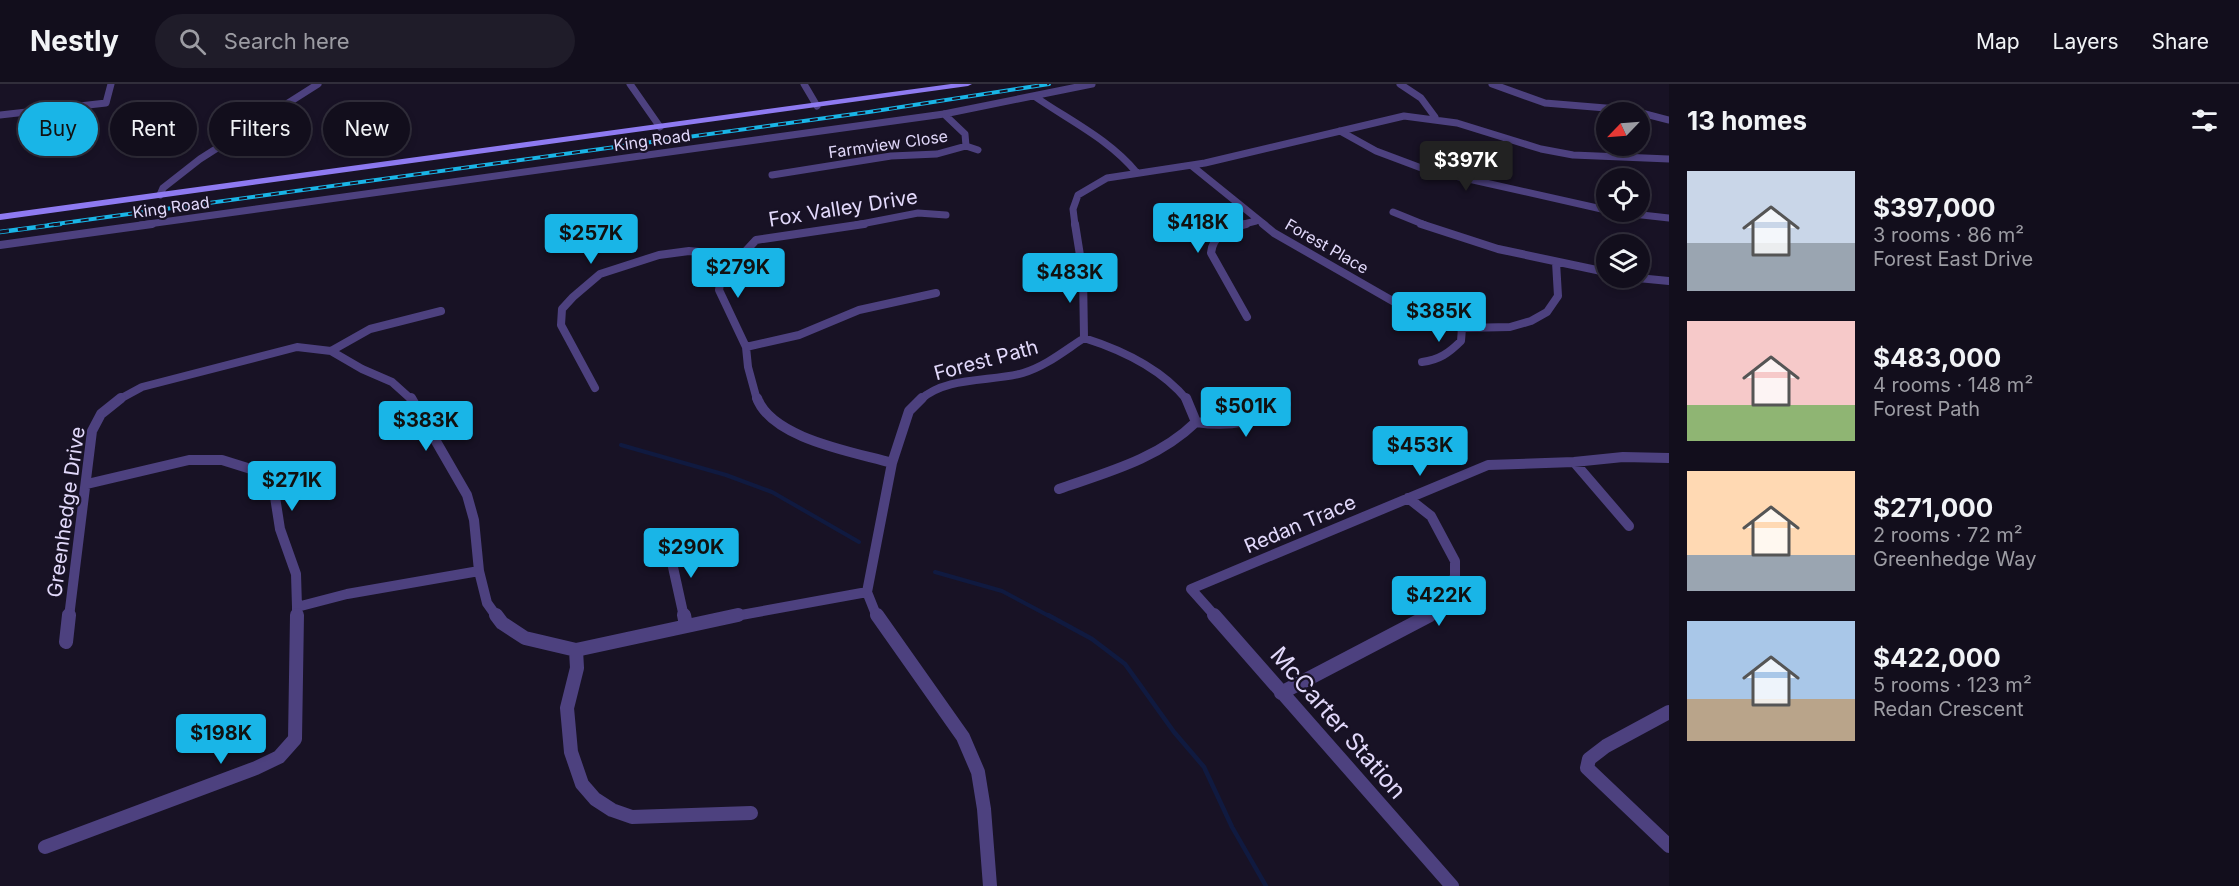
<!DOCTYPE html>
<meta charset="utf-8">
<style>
:root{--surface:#120e1c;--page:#1f1c29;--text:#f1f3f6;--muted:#9c9ca3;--line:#312e3b;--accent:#19b5e7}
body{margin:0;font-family:Inter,sans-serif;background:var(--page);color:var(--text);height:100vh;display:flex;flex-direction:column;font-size:22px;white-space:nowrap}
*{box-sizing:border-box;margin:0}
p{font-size:20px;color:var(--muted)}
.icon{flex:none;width:33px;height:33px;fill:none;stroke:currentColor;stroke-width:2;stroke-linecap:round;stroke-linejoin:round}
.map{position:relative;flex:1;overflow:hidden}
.side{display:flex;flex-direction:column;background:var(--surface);width:570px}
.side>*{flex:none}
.guide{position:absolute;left:18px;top:18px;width:570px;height:54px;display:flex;gap:12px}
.needle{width:39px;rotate:245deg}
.buttons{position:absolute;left:1596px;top:18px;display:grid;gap:12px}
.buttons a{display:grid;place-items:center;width:54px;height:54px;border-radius:50%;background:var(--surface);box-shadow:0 3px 9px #0003,0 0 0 2px var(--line);font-size:30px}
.price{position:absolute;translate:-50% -51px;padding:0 14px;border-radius:6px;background:var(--accent);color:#111;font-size:20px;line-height:39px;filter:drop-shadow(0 2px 3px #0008)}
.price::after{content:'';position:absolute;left:50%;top:36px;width:18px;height:14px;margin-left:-9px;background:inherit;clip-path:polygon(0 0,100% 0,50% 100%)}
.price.current{background:#222;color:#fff}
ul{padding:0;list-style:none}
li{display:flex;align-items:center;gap:18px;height:150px;padding:0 18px}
li span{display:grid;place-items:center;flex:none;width:168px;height:120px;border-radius:0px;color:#555}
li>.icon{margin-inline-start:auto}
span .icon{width:72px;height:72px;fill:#fffc;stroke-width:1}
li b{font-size:26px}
h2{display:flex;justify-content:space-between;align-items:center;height:72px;padding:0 18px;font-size:26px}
.chip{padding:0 21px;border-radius:27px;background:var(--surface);box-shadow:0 3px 9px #0003,0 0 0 2px var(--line);font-size:21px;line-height:54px}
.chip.current{background:var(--accent);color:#111}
header{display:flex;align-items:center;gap:36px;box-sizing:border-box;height:84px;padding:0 30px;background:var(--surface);border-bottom:2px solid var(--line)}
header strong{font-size:28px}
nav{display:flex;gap:33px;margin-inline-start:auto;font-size:21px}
.search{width:420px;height:54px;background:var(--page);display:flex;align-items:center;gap:15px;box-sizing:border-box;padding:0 21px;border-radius:33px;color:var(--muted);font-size:22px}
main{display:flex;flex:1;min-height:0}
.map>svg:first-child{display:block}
</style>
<header>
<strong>Nestly</strong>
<div class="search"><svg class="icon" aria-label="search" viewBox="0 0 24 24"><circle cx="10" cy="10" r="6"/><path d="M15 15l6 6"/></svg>Search here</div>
<nav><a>Map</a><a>Layers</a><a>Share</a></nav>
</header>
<main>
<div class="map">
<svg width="1669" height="802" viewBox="0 0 1669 802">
<rect width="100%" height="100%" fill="#181225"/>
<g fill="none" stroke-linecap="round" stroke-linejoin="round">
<!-- stream-far1 -->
<path stroke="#101a40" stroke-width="4" d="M621 361 726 391 772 408 859 458
M935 488 1002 507 1051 533"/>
<!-- stream -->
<path stroke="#101a40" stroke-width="4.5" d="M1048 531 1092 555 1125 580 1174 648 1204 683 1232 743 1266 802"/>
<!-- street-far3 -->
<path stroke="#4d417f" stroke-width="7" d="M630 0 660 43
M804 0 817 22
M1400 0 1421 14 1435 33
M1492 0 1545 19 1630 26 1669 36
M1034 12C1070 37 1109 55 1137 89
M944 30 965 50 966 62
M0 31 106 19 111 0
M1340 47 1376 67 1424 85 1606 126
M966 62 978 66
M1192 82 1265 141
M772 91 891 72 937 70 966 62
M160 111 163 104 200 75 318 0
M1393 128 1425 141
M1615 128 1669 134
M141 141 944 30 1092 0
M856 141 918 129 946 131
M1075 141 1073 125 1078 111 1107 94 1205 79 1404 32 1457 39 1541 65 1573 71 1669 75
M1240 141 1256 137"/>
<!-- street-far2 -->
<path stroke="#4d417f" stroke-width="8" d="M1246 140C1229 144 1213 150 1211 169L1247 233
M1263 140 1274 149 1424 235 1462 244 1510 243 1531 237 1547 228 1558 212 1556 178
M1421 140 1498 165 1606 188
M0 161 152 140
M1638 194 1669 197
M1084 254C1122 266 1161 284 1187 316
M746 263 799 251 859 226 936 209
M331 267 370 245 441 227
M1422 278C1439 276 1449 269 1461 257L1462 244
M595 304 561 241 562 225 573 213 600 190 659 171 689 167 709 169 737 178
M118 316 142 303 297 263 331 267 362 285 392 298 412 316
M757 316 748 283 746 263 719 206 721 194 756 156 864 140
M920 316C946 292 991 298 1023 289 1046 282 1064 267 1084 254L1083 190 1075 140"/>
<!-- street-far1 -->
<path stroke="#4d417f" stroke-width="10" d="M411 314 467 411 474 436 479 487 487 519 497 533
M757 314C772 355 854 368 892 379
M1196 338C1231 343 1256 338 1286 320
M1574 378 1629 442
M87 400 189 376H222L254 386 275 413 280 445 296 490 297 523 347 510 479 487
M1059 405C1108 388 1158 375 1196 338L1186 314
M1408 414 1431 432 1455 477V492L1445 516 1428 533
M667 456 684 533
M69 533 92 347 101 330 121 314
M297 533V523
M730 533 867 508
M877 533 867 508 892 379 909 327 922 314
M1216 533 1191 505 1488 381 1574 378 1623 373 1669 374"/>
<!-- street -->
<path stroke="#4d417f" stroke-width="14" d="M496 531 502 539 525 554 576 566 738 531
M684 531 686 541
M877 531 963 653 978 688 984 725 990 802
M1214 531 1452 802
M66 558 69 531
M576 566 577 584 567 624 571 668 582 700 595 715 612 726 632 733 751 729
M1281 609 1430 531
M1669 628 1606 662 1589 675 1587 684 1669 762
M45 763 256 684 279 673 295 655 297 531"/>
<!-- secondary -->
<path fill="#8e7af1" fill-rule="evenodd" d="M951 0H972L968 2 0 136V130Z"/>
<!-- rail-far1 casing -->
<g stroke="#19b5e7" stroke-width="4">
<path id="rail-far1" d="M49 141 869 28 1049 0"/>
</g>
<!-- rail casing -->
<g stroke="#19b5e7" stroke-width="4.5">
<path id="rail" d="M0 148 60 140"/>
</g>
<!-- rail-far1 -->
<use href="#rail-far1" stroke="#181225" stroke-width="2" stroke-dasharray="8" stroke-linecap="butt"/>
<!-- rail -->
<use href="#rail" stroke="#181225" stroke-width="3" stroke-dasharray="9" stroke-linecap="butt"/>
</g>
<g text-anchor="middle" stroke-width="4.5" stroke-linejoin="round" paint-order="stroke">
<!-- far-street labels -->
<g font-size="16" fill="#e2d9fb" stroke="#181225">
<text transform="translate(652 56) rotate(-8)" y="6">King Road</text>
<text transform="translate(888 60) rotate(-8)" y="6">Farmview Close</text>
<text transform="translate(171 123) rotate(-8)" y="6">King Road</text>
<text transform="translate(1327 162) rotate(30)" y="6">Forest Place</text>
</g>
<!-- street labels -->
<g font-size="20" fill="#e2d9fb" stroke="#181225">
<text transform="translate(843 124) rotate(-9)" y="7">Fox Valley Drive</text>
<text transform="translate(986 276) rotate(-15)" y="7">Forest Path</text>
<text transform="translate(66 428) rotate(-82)" y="7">Greenhedge Drive</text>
<text transform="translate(1300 440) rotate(-23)" y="7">Redan Trace</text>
</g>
<!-- near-street labels -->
<g font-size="24" fill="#e2d9fb" stroke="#181225">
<text transform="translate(1338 639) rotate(49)" y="8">McCarter Station</text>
</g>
</g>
</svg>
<div class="buttons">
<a><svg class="needle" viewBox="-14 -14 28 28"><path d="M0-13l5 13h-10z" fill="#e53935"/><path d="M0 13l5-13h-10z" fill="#9c9ca3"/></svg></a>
<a><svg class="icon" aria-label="locate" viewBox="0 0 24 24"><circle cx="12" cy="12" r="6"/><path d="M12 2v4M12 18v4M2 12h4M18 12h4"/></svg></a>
<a><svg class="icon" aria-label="layers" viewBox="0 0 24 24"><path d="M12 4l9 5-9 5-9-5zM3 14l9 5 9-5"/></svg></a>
</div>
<b class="price current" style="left:1466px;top:108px">$397K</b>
<b class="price" style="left:1198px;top:170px">$418K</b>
<b class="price" style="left:591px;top:181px">$257K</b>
<b class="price" style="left:738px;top:215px">$279K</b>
<b class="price" style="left:1070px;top:220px">$483K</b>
<b class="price" style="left:1439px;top:259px">$385K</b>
<b class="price" style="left:1246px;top:354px">$501K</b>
<b class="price" style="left:426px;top:368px">$383K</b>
<b class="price" style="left:1420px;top:393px">$453K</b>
<b class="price" style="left:292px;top:428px">$271K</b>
<b class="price" style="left:691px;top:495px">$290K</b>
<b class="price" style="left:1439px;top:543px">$422K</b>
<b class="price" style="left:221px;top:681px">$198K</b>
<div class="guide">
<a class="chip current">Buy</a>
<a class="chip">Rent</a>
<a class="chip">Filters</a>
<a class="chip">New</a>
</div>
</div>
<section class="side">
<h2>13 homes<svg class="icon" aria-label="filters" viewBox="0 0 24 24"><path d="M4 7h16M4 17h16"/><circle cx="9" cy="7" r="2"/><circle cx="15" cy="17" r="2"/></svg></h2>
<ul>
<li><span style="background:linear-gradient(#c9d6e8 60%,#9aa5b1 0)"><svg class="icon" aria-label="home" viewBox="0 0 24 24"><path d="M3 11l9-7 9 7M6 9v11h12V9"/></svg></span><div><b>$397,000</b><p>3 rooms · 86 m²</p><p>Forest East Drive</p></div></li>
<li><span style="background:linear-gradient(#f6c9c9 70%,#8fb573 0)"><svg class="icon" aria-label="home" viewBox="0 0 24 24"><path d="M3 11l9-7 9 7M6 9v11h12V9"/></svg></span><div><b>$483,000</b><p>4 rooms · 148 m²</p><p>Forest Path</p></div></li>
<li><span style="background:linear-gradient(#ffd9b3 70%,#9aa5b1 0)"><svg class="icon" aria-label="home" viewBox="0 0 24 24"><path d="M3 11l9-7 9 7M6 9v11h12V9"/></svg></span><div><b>$271,000</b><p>2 rooms · 72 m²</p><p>Greenhedge Way</p></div></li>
<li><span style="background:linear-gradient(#a9c7e8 65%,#b9a48a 0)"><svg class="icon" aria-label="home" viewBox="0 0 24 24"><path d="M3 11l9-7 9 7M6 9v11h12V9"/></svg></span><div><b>$422,000</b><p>5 rooms · 123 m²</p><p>Redan Crescent</p></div></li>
</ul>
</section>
</main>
